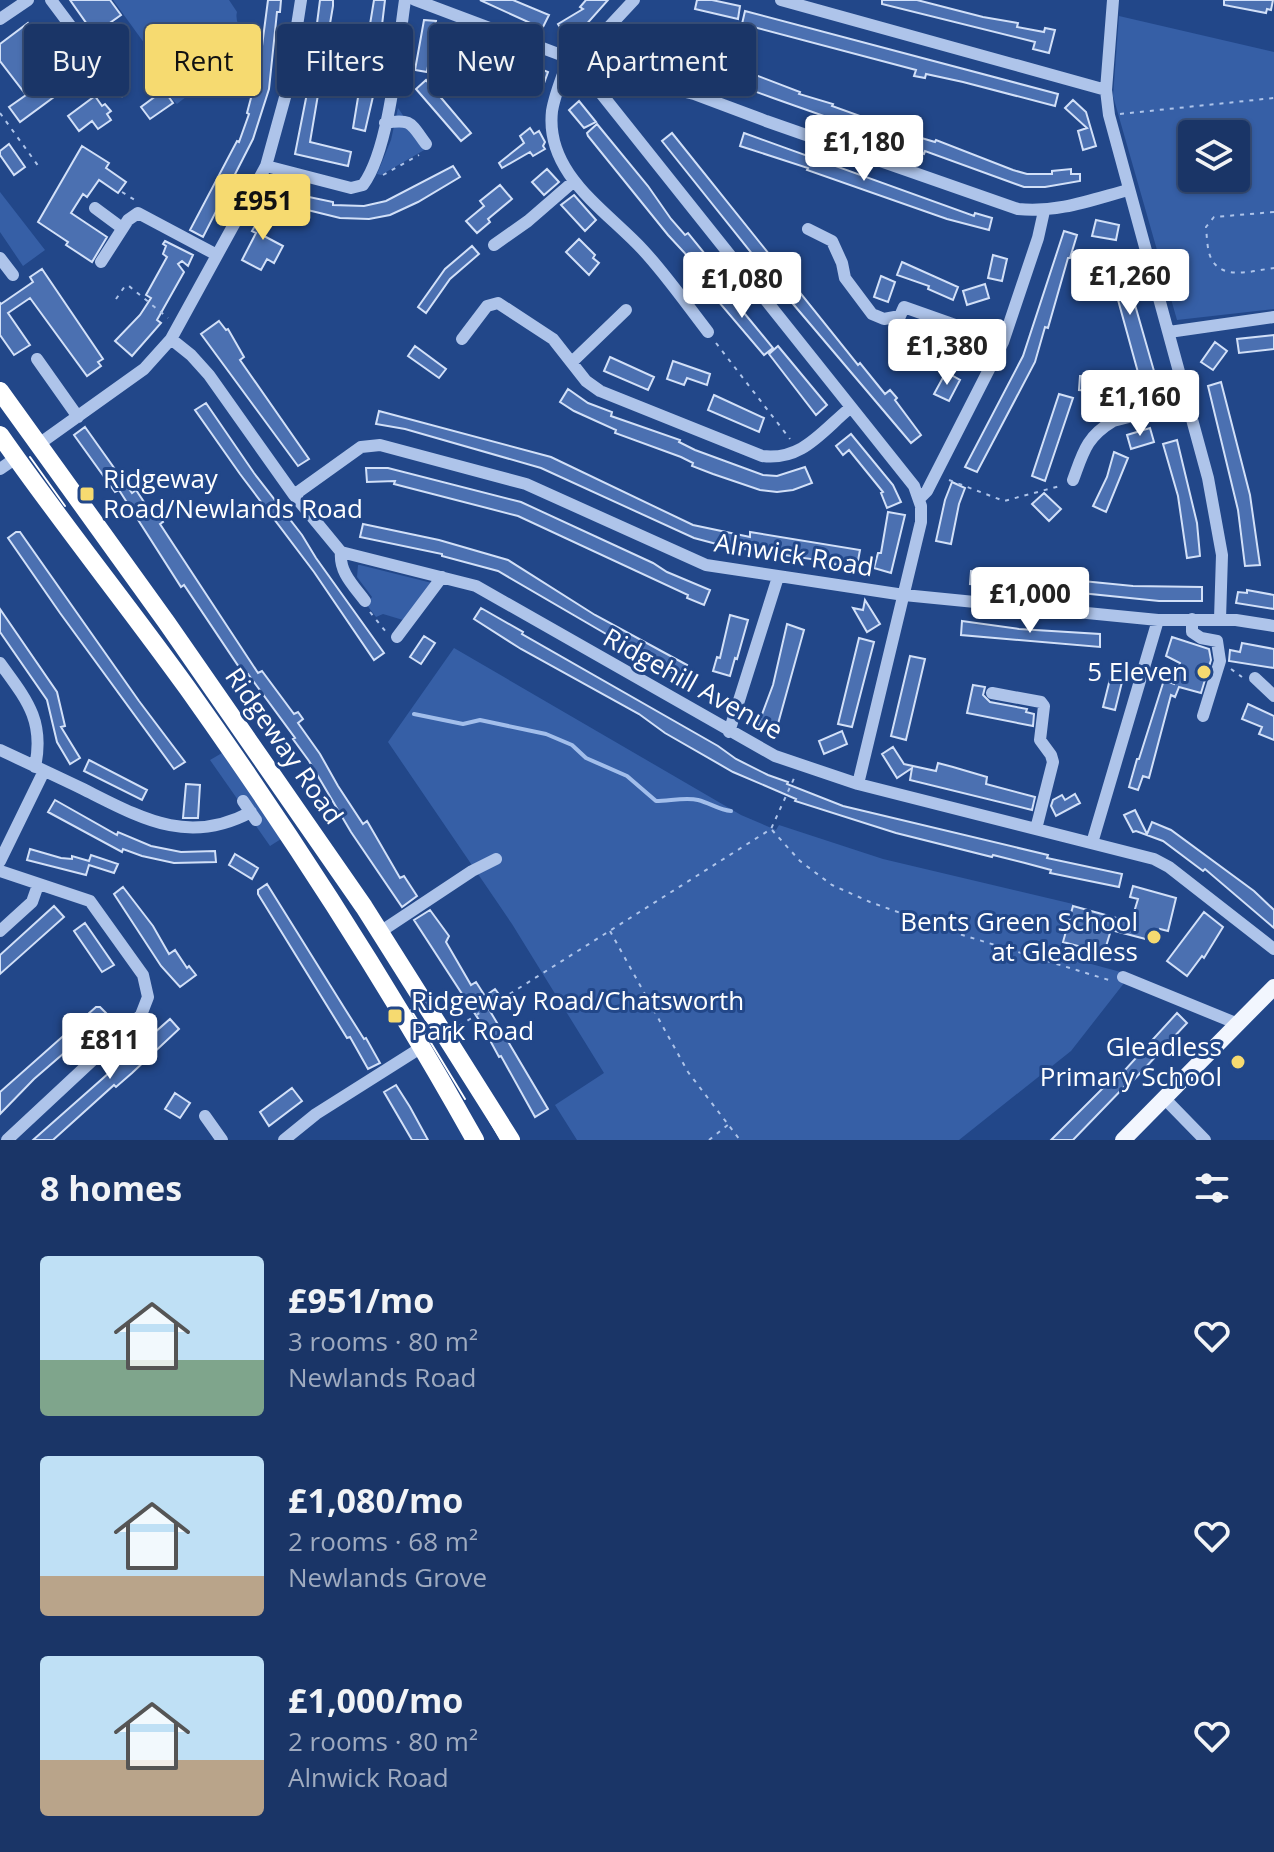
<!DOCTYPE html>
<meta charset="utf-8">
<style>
:root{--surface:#1a3567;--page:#233d6d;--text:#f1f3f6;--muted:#9fabc0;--line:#38507b;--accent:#f6da70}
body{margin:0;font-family:"Open Sans",sans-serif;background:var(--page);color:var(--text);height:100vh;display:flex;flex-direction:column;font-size:30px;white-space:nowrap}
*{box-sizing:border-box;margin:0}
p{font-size:26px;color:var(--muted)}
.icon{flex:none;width:44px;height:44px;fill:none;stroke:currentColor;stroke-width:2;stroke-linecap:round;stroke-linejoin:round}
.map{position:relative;height:1140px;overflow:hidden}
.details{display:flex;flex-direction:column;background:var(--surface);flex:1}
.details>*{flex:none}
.banner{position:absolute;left:24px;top:24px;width:800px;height:72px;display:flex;gap:16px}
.controls{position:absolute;left:1178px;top:120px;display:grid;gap:16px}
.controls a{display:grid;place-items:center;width:72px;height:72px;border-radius:8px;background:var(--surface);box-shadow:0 2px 6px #0004,0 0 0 2px var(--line);font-size:40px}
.price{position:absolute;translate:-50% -68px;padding:0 18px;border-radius:8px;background:#fff;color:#222;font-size:26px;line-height:52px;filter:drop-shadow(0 2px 4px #0008)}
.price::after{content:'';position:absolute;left:50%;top:48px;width:24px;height:18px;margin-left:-12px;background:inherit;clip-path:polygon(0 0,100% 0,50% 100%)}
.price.active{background:var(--accent);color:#111}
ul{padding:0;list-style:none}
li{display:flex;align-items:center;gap:24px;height:200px;padding:0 40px}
li span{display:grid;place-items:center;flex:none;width:224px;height:160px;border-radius:8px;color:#555}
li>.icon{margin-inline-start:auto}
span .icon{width:96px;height:96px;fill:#fffc;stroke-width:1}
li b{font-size:34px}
h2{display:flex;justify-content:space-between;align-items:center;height:96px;padding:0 40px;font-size:34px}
.chip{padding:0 28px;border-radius:8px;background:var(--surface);box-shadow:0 2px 6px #0004,0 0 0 2px var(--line);font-size:28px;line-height:72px}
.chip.active{background:var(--accent);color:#111}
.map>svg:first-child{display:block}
</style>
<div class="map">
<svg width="1274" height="1140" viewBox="0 0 1274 1140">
<rect width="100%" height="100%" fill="#224789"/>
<!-- green -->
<path fill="#365fa6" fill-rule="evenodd" d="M113 0H229L237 12C235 19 239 24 239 31 235 66 202 84 177 104L167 94 176 87Z
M1119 16 1274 52V309L1177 320 1113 96ZM1192 134H1236V178H1192Z
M398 108 426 149 381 175 377 174 391 140Z
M0 192 45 250 23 266 0 232Z
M358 565H360L432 583 403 620 383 614 376 617 366 604 372 597 357 577Z
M454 648 741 815 776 830 779 825 883 859 1073 904 1058 955 1128 974V978L1071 1051 959 1140H577L555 1105 604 1073 512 924 388 742Z
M222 753 281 839 270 846 256 826 262 820 245 796 238 800 210 760Z"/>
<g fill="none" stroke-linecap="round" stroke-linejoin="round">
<!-- stream -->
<path stroke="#a2beeb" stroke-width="4" d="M414 714 463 724 480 720 546 734 572 745 586 758 627 776 656 801C669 801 686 797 698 800 710 803 719 810 731 811"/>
</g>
<!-- building -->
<path fill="#4b70b1" stroke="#d2e0f8" stroke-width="2" d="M70 0H110L121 15 94 34Z
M268 0H281L280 12H277L269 89 253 139 203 237 190 230 237 141 239 142 249 114 247 113 256 79H252L253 69H259Z
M320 0H333V6L310 142 351 152 348 166 295 154 310 78Z
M374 0H385L374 92 365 131 353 128Z
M480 0H513L549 15 543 27H539Z
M586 0H608L584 27 566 37 558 24 583 9 580 7Z
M697 0H712L740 6 738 19 695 9Z
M882 0H917L983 17 1018 23 1017 27 1044 32 1045 28 1055 30 1049 53 1033 49 1035 42 882 4Z
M1224 0H1273L1271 10 1267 9 1266 13 1224 5Z
M745 11 1058 94 1055 106 963 82 926 74 925 78 914 76 916 70 742 24Z
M424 20 436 21 427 72 415 70Z
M28 23 49 51 66 38 78 54 69 61 81 77 20 122 9 107 26 95 0 61V44Z
M459 35 548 72 543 86 453 49Z
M672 50 732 66 800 92 799 94 833 104 832 106 918 137 935 142 936 140 1013 170 1027 174H1052V171L1071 169V174H1080V181L1045 187H1024L925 151 924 154 905 148 906 145 773 98 740 86 741 84 668 64Z
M426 80 471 133 461 141 416 89Z
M164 90 173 103 150 119 141 107Z
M95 96 102 106 105 104 111 111 107 114 111 120 98 129 92 121 79 131 68 116Z
M1073 100 1086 112 1096 146 1083 150 1078 131 1087 128 1065 108Z
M579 101 596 122 584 128 569 110Z
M597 124 648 186 671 219 685 235 688 233 726 280 717 288 668 235 588 136 587 133Z
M530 128 534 134 539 131 545 142 543 146 545 149 533 156 530 152 502 168 499 163 524 143 520 136Z
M672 133 858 365 860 363 885 394 890 390 897 398 895 400 921 435 911 443 777 285 662 141Z
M744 133 974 216 975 213 992 218 989 230 947 219 807 170 808 168 740 146Z
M9 144 25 167 14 175 0 155V151Z
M82 146 109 163 106 168 126 182 118 193 99 180 87 197 83 194 71 213 107 237 92 262 66 245 68 242 38 222Z
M453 166 460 177 418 202 390 215 369 219 340 218 283 204 285 192 333 202V205L364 206 386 201Z
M547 169 559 182 544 195 532 182Z
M500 185 512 199 488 219 490 222 477 233 466 221 484 206 480 201Z
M574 195 596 220 585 231 561 205Z
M267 205 278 210 264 236 283 246 274 263 267 259 261 270 242 260 256 233 252 231Z
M1096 220 1119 225 1116 240 1092 236Z
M1064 231 1077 235 1070 258H1068L1048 328 1045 327 1035 362 977 472 965 467 1023 356Z
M579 239 595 255 593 258 599 263 589 275 566 252Z
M165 241 193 255 188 266 182 261 178 264 184 272 157 320 161 323 132 356 115 341 140 315 151 298 146 295 167 257 163 254 166 246 163 244Z
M472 246 479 254 450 279 426 313 418 307 445 269Z
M993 255 1007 259 1002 281 988 278Z
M1121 256 1154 371 1139 376 1107 260Z
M902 262 958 287 953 300 928 289 929 286 897 275Z
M42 269 103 359 98 362 101 366 87 376 30 298 8 313 30 345 14 355 0 335V303L1 304 33 282 30 277Z
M881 276 895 282 888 302 874 297Z
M985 284 989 298 967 305 963 291Z
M722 286 773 348 764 355 712 294Z
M219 321 226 330 228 329 244 357 240 360 309 459 298 466 201 334Z
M910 323 931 331 926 345 904 337Z
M1274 335V349L1239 353 1237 339Z
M1215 342 1227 351 1213 370 1201 362Z
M415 346 446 369 439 378 408 356Z
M778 346 827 405 816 415 769 354Z
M610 357 654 377 648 390 604 371Z
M673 361 710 374 707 385 687 378 684 385 667 379Z
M946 372 960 380 949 401 934 394Z
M1080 376 1104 378 1102 392 1079 390Z
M1140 376 1145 390 1123 397 1118 384Z
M1221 382 1250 495 1260 565 1245 566 1238 510 1208 386Z
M568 389 588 403 612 412 611 416 680 440 679 442 695 450 763 475 777 476 805 467 812 483 793 490 777 492 760 490 713 474 692 466 693 463 681 457 615 433 616 430 574 411 560 402Z
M1059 394 1073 398 1045 481 1032 476Z
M714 395 764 418 759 432 708 410Z
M206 403 254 473 302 535 316 558 384 653 374 660 314 572 240 474 195 410Z
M379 411 551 457 693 525 750 537V532L860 550 857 566 817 563 818 560 724 546 694 538 541 468 405 429 376 424Z
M85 427 132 493 136 490 154 517 158 514 163 522 160 524 258 673 262 671 294 714 298 712 303 719 298 723 320 754 338 786 363 824 367 821 400 878 404 876 417 896 402 907 351 832 309 761 293 739 295 738 248 674 245 676 184 585 181 587 119 490 115 492 74 435Z
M1150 428 1154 442 1131 449 1127 435Z
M851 434 893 485 901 502 887 508 881 493 883 492 849 450 843 455 836 446Z
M1177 440 1197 523 1200 556 1187 558 1178 496 1163 444Z
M1114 452 1128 458 1106 512 1093 506 1107 477Z
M366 468H388L521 502 653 563 667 572 710 590 704 605 687 598 688 595 518 516 394 484 395 481 367 482Z
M952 482 965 488 959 504 951 544 936 541 945 500Z
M1044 493 1061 509 1049 521 1032 504Z
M888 512 905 515 891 573 874 568 878 553H881Z
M363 524 439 540 508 560 595 615 687 665 680 677 498 571 442 556V554L360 537Z
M16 532H20L139 701 185 762 174 769 60 613 8 538Z
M971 571 1015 574 1014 588 970 584Z
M1042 577 1133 586 1202 587V601H1159L1042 589Z
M1247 590 1274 595V609L1236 603 1238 592 1247 593Z
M865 600 880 624 867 632 853 608 863 610Z
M481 608 523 632 522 634 718 746 736 759 768 775 788 782 787 784 843 806 1048 855 1047 858 1122 874 1119 887 1050 873 1051 870 1025 863 993 855 992 857 896 833 795 801 796 799 733 772 665 733 639 714 521 649 474 619Z
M0 609 57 692 65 726 61 727 80 758 70 764 57 742 47 700 0 632Z
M730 615 748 620 737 659 735 658 730 676 713 671 717 657 720 658Z
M962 621 1019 629 1100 634V647L961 635Z
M787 624 804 630 776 731 758 725 773 685Z
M424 636 435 643 421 664 410 657Z
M1172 637 1209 649 1211 660 1201 693 1179 687 1175 697 1171 695 1149 778 1143 776 1138 790 1129 787 1137 759H1139L1164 680 1174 684 1180 663 1166 656Z
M859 638 874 642 852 727 838 724Z
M1242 643 1274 649V668L1229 661 1230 650 1240 652Z
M910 656 925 659 906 740 891 736Z
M1110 679 1122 682 1115 710 1103 707Z
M973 685 985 687 983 695 990 702 1027 709 1026 712 1034 714 1033 726 967 713Z
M1248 704 1274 716V740L1259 734 1262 727 1242 719Z
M842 731 847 744 824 754 819 741Z
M893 747 904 764 936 771 938 763 953 767 987 777 986 784 1035 797 1032 810 910 780 912 768 897 778 882 754Z
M89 760 147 790 142 800 84 771Z
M186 784 200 785 198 818H183Z
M1075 794 1080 803 1056 816 1051 806 1053 800 1062 795 1065 800Z
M55 800 117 835 118 832 151 846 181 852 215 851 216 862 174 863 142 856 123 849 122 852 48 812Z
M1135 810 1147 834 1152 822 1171 830 1254 891 1274 910V928L1205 869 1203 871 1163 841 1136 831 1133 832 1124 815Z
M30 849 61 858 72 859V856L89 861 91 855 118 864 114 873 89 865 86 875 27 860Z
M235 854 258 868 252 879 229 865Z
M267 884 345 1009 364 1039 366 1038 380 1063 368 1069 350 1037 347 1038 258 894V890Z
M1133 886 1176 898 1168 931 1160 929 1157 942 1111 930 1104 953 1063 942 1073 906 1131 922 1138 899 1130 897Z
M123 887 153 926 169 954 175 950 187 968 189 966 196 975 180 987 161 966 114 894Z
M54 906 64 917 0 974V955Z
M430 910 449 936 446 942 471 985 476 982 485 996 495 989 501 997 487 1006 548 1109 535 1117 501 1056 499 1057 479 1020 414 920Z
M1204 912 1223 927 1204 958 1202 956 1187 976 1167 961Z
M85 923 114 965 102 972 74 931Z
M96 1007H100L108 1015 34 1079 0 1114V1092Z
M1177 1013 1187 1023 1129 1085 1128 1083 1073 1140H1051L1112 1079 1115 1081Z
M170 1019 179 1029 132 1073 116 1087 114 1085 53 1140H33Z
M396 1085 410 1107 428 1140H412L384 1092Z
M292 1088 302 1101 269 1126 260 1112Z
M175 1093 190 1103 180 1118 165 1109Z"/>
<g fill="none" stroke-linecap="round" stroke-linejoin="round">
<!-- path -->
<path stroke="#aec4ea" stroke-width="2" stroke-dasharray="4 6" stroke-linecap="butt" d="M0 113 39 167
M1120 114 1274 98
M383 175 419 155
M122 192 138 202
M1274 212 1214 217 1206 227C1207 237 1207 252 1212 260 1224 281 1255 270 1274 268
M116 299 125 286H129L168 318
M716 343 790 439
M949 480 1004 501 1060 486
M370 612 386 632
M1231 669 1242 677
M772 830 800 861 832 885 870 902 956 933 1112 981
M610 931 688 1072 740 1140
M459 1026 771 829 796 774
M709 1140 729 1124"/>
<!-- minor -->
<path stroke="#aec4ea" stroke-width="12" d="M51 0 120 92
M415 0 569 58 580 67 914 486 921 506V522L858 784
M781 0 1106 90
M1113 0 1106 90 1109 115 1208 478 1222 555 1220 619
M0 19 28 0
M569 58C563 75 555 93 552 111 545 174 606 210 643 250 667 276 687 305 708 332
M580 67 592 45 634 0
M590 81 596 77 613 74 694 94 766 121 1018 209C1057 213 1091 200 1128 190
M385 123C412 118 411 124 426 144
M266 166 351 188 363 185C390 149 398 47 405 0
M95 208 122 228
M808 229 832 241 842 263 845 278 872 314 884 319 900 316 904 307 1003 342
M494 245 528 221 573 182
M0 258 13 275
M101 262 128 220 138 213 217 255
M1169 332 1274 317
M171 339 191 355 209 375 294 495 341 552 476 586 775 756 858 784 1154 859 1169 867 1274 949
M462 339 487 306 498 303 553 339 586 381 600 391 762 456C802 461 821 432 850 408
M37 359 78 417
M572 362 626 310
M39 444 144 369 171 339 266 166 287 90 301 0
M0 469 16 458
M1073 480C1083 453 1086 437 1113 421L1188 402
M294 495 361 447 380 445 526 484 706 565 904 595 1158 620H1236L1274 626
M920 498 927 491 1003 342 1038 238 1044 211
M341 552C339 572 353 585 365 601
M1192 619V632L1201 638 1217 641 1220 661 1203 716
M397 637 442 577
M0 663C26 699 45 720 35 767
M1255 678 1274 696
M992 693 1041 702 1044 706 1040 740 1051 755 1053 762 1036 829
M729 732 778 577
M0 750C28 763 56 776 83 789 141 818 188 846 251 812
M243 801 256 820
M1092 843 1158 620
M0 861 44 771
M0 871 90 901 143 975 148 997 141 1015 7 1140
M0 931 32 902 38 885
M380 932 472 871 496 859
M1123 977 1238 1024
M1165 1099 1205 1140
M205 1116 222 1140
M284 1140 316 1114 422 1047"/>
<!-- major -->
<path stroke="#f2f6fe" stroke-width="16" d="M1123 1140 1274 987"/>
<!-- highway -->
<path stroke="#fff" stroke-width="18" d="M0 391 167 623 364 907 511 1140
M0 435C60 521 126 603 188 689 291 834 388 984 475 1140"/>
<!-- tram -->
<path stroke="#fff" stroke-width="2" d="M0 396C69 491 136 587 203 683 308 832 411 982 501 1140
M30 457 65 506
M411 1010 465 1099"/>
</g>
<!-- markers -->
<g fill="#f6da70" stroke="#224789" stroke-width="3">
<rect x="79" y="486" width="16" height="16" rx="4"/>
<circle cx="1204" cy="672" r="8"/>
<circle cx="1154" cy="937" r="8"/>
<rect x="387" y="1008" width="16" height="16" rx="4"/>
<circle cx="1238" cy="1062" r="8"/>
</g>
<g text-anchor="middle" stroke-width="6" stroke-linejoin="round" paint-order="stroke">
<!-- poi labels -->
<g font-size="26" fill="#fff" stroke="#224789" text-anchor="end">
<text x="103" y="488" text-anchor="start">Ridgeway<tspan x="103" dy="30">Road/Newlands Road</tspan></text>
<text x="1188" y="681">5 Eleven</text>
<text x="1138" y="931">Bents Green School<tspan x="1138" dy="30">at Gleadless</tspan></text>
<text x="411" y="1010" text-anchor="start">Ridgeway Road/Chatsworth<tspan x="411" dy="30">Park Road</tspan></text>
<text x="1222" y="1056">Gleadless<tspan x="1222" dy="30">Primary School</tspan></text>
</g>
<!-- street labels -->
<g font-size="26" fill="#fff" stroke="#224789">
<text transform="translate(794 555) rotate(9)" y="9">Alnwick Road</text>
<text transform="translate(693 684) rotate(29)" y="9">Ridgehill Avenue</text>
<text transform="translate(284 746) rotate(55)" y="9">Ridgeway Road</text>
</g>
</g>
</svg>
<div class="controls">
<a><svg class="icon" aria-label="layers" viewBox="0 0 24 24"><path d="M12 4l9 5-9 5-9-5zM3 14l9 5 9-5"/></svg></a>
</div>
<b class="price" style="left:864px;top:183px">£1,180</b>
<b class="price active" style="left:263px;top:242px">£951</b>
<b class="price" style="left:1130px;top:317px">£1,260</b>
<b class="price" style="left:742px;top:320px">£1,080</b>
<b class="price" style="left:947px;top:387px">£1,380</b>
<b class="price" style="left:1140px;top:438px">£1,160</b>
<b class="price" style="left:1030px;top:635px">£1,000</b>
<b class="price" style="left:110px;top:1081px">£811</b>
<div class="banner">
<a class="chip">Buy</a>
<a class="chip active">Rent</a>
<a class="chip">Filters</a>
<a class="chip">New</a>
<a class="chip">Apartment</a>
</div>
</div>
<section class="details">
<h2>8 homes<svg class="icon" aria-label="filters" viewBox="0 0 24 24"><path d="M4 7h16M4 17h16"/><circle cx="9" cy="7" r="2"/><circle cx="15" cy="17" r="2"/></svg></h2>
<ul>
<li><span style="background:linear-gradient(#bfe0f5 65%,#7fa58c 0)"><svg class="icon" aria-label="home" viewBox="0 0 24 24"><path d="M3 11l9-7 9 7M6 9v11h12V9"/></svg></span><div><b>£951/mo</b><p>3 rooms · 80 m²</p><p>Newlands Road</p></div><svg class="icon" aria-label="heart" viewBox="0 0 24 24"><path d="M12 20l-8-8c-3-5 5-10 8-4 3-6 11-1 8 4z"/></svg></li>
<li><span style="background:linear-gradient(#bfe0f5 75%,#b9a48a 0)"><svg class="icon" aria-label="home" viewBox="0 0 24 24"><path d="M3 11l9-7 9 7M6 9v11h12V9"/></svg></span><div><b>£1,080/mo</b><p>2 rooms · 68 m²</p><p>Newlands Grove</p></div><svg class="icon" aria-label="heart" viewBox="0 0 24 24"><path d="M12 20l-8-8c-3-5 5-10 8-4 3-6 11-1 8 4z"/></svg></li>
<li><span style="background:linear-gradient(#bfe0f5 65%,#b9a48a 0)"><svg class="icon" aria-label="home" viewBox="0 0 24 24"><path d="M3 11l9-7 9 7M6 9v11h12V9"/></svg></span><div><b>£1,000/mo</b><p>2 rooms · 80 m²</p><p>Alnwick Road</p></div><svg class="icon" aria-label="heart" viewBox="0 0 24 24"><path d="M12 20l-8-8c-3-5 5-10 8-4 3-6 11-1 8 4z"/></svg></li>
</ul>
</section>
